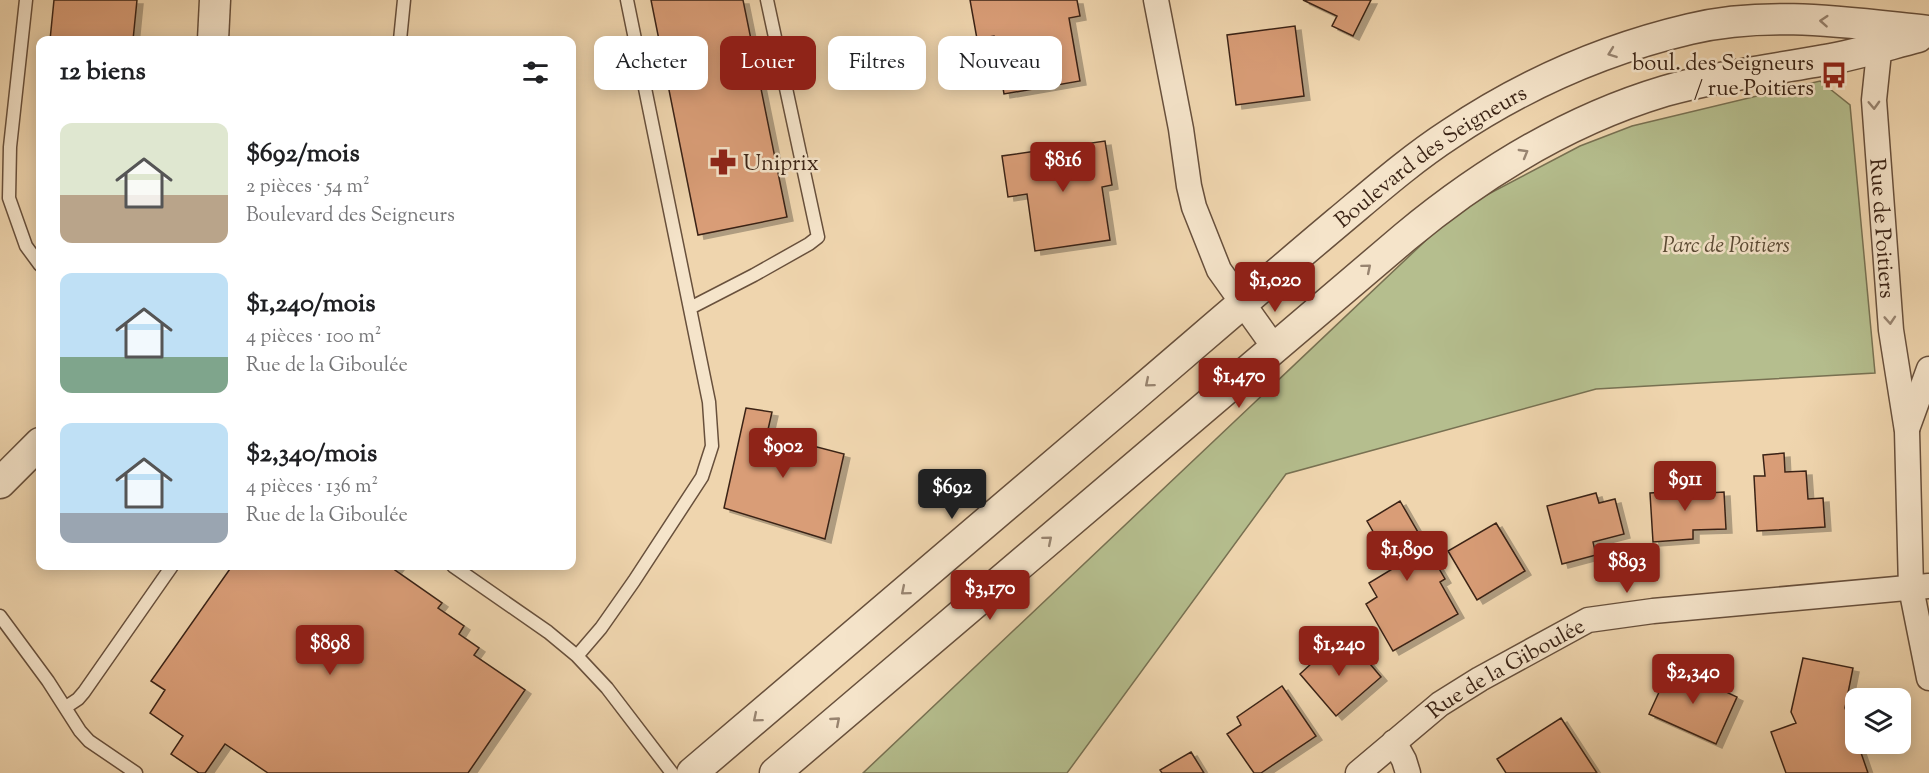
<!DOCTYPE html>
<html lang="fr">
<meta charset="utf-8">
<style>
:root{--surface:#fff;--page:#f6f6f6;--text:#202124;--muted:#757577;--accent:#8f2418}
body{margin:0;font-family:"Sorts Mill Goudy",serif;background:var(--page);color:var(--text);height:100vh;display:flex;flex-direction:column;font-size:22px;white-space:nowrap}
*{box-sizing:border-box;margin:0}
p{font-size:20px;color:var(--muted)}
.icon{flex:none;width:33px;height:33px;fill:none;stroke:currentColor;stroke-width:2;stroke-linecap:round;stroke-linejoin:round}
.map{position:relative;flex:1;overflow:hidden}
.sheet{position:absolute;left:36px;top:36px;width:540px;height:534px;display:flex;flex-direction:column;background:var(--surface);border-radius:12px;box-shadow:0 3px 15px #0003}
.sheet>*{flex:none}
.guide{position:absolute;left:594px;top:36px;width:570px;height:54px;display:flex;gap:12px}
.fabs{position:absolute;left:1845px;top:688px;display:grid;gap:12px}
.fabs a{display:grid;place-items:center;width:66px;height:66px;border-radius:12px;background:var(--surface);box-shadow:0 3px 15px #0003;font-size:30px}
.price{position:absolute;translate:-50% -51px;padding:0 14px;border-radius:6px;background:var(--accent);color:#fff;font-size:20px;line-height:39px;filter:drop-shadow(0 2px 3px #0008)}
.price::after{content:'';position:absolute;left:50%;top:36px;width:18px;height:14px;margin-left:-9px;background:inherit;clip-path:polygon(0 0,100% 0,50% 100%)}
.price.current{background:#222;color:#fff}
ul{padding:0;list-style:none}
li{display:flex;align-items:center;gap:18px;height:150px;padding:0 24px}
li span{display:grid;place-items:center;flex:none;width:168px;height:120px;border-radius:12px;color:#555}
li>.icon{margin-inline-start:auto}
span .icon{width:72px;height:72px;fill:#fffc;stroke-width:1}
li b{font-size:26px}
h2{display:flex;justify-content:space-between;align-items:center;height:72px;padding:0 24px;font-size:26px}
.tag{padding:0 21px;border-radius:12px;background:var(--surface);box-shadow:0 3px 15px #0003;font-size:21px;line-height:54px}
.tag.current{background:var(--accent);color:#fff}
.map>svg:first-child{display:block}
</style>
<div class="map">
<svg width="1929" height="773" viewBox="0 0 1929 773">
<defs>
<filter id="shadow"><feDropShadow dx="6" dy="4" stdDeviation="0" flood-color="#0004"/></filter>
</defs>
<rect width="100%" height="100%" fill="#efd5ae"/>
<filter id="stains"><feTurbulence type="fractalNoise" baseFrequency=".00333" numOctaves="4"/><feColorMatrix values="0 0 0 0 .2 0 0 0 0 .09 0 0 0 0 .02 0 0 0 .5 -.17"/></filter>
<radialGradient id="worn" r=".72"><stop offset=".6" stop-color="#630" stop-opacity="0"/><stop offset="1" stop-color="#630" stop-opacity=".3"/></radialGradient>
<!-- green -->
<path fill="#b5be8e" stroke="#787152" stroke-width="1.5" d="M1820 81 1850 105 1875 373 1596 389 1286 474 1067 773H863L1458 210 1580 146 1632 126Z"/>
<!-- building -->
<path fill="#d99d77" stroke="#3b2416" stroke-width="1.5" filter="url(#shadow)" d="M54 0H137L133 40H50Z
M651 0H743L787 217 698 235Z
M970 0H1077L1080 16 1069 18 1080 81 1004 94 994 36 977 39Z
M1303 0H1371L1353 36 1332 26 1337 16Z
M1295 26 1304 96 1236 105 1227 35Z
M1105 141 1112 185 1102 187 1110 240 1035 251 1027 194 1008 197 1002 156Z
M746 408 772 412 767 434 844 454 825 539 724 508Z
M1784 453 1785 472 1806 471 1808 499 1823 498 1825 527 1757 531 1754 476H1765L1763 455Z
M1691 480V494L1724 492 1726 529 1693 530V539L1653 542 1650 493 1667 492V481Z
M1596 493 1599 503 1615 499 1624 534 1593 542 1596 555 1562 564 1547 506Z
M1400 501 1445 579 1440 582 1458 614 1393 651 1366 604 1377 597 1369 583 1394 568 1367 521Z
M1496 523 1525 571 1477 600 1448 551Z
M232 566H398L395 570 442 603 438 608 464 626 459 634 479 648 474 655 525 690 468 773H268L225 744 205 773H199L171 754 183 736 150 713 165 690 151 681Z
M1332 639 1351 660 1360 652 1381 677 1336 716 1300 674 1312 663 1309 659Z
M1803 658 1853 668 1845 708 1856 737V744H1858L1868 773H1786L1771 732 1796 723 1791 712Z
M1671 666 1737 697 1716 744 1649 714Z
M1282 686 1316 736 1261 773H1254L1227 734 1241 725 1237 717Z
M1561 718 1597 773H1506L1497 759Z
M1191 752 1204 773H1162L1160 770Z"/>
<g fill="none" stroke-linecap="round" stroke-linejoin="round">
<!-- service casing -->
<g stroke="#68503c" stroke-width="15">
<path id="service" d="M26 0 10 147 9 198 26 246 40 265
M400 40 404 0
M690 308 754 275 809 244 818 237 767 0
M453 566 548 632 577 656 607 688 672 773
M0 616 48 681 80 731 89 741 136 773
M577 656 601 628 634 581 702 477 712 446 709 402 627 0
M66 707 78 699 84 692 172 566"/>
</g>
<!-- minor casing -->
<g stroke="#68503c" stroke-width="27">
<g id="minor">
<path d="M1156 0 1181 129 1189 186 1194 207 1219 270 1274 347"/>
<path id="s1" d="M1881 33 1874 100 1891 330 1907 431 1911 588 1929 678"/>
<path d="M1907 429 1929 369"/>
<path d="M1394 742 1404 760 1408 773"/>
<path id="s2" d="M1358 773 1440 704 1480 679 1588 620 1653 611 1929 586"/>
</g>
</g>
<!-- tertiary casing -->
<g stroke="#68503c" stroke-width="33">
<g id="tertiary">
<path d="M213 40 215 0"/>
<path d="M0 483 40 443"/>
<path id="s3" d="M692 773C839 648 986 523 1132 398 1201 339 1269 280 1338 222 1374 192 1410 160 1450 134 1523 85 1605 49 1690 29 1768 10 1850 23 1929 31"/>
<path d="M775 773 1405 237C1482 173 1568 120 1665 91 1718 76 1771 70 1825 60 1856 55 1887 45 1918 37"/>
</g>
</g>
<!-- service -->
<use href="#service" stroke="#f5e4ca" stroke-width="12"/>
<!-- minor -->
<use href="#minor" stroke="#f5e4ca" stroke-width="24"/>
<!-- tertiary -->
<use href="#tertiary" stroke="#f5e4ca" stroke-width="30"/>
</g>
<!-- one-way arrows -->
<defs><path id="oneway-chevron" d="M-2-3.5L2.5 0L-2 3.5" fill="none" stroke-width="1.6" stroke-linecap="round" stroke-linejoin="round" transform="scale(1.5)"/></defs>
<g stroke="#988470">
<use href="#oneway-chevron" transform="translate(1824 21) rotate(-176)"/>
<use href="#oneway-chevron" transform="translate(1612 53) rotate(160)"/>
<use href="#oneway-chevron" transform="translate(1874 105) rotate(88)"/>
<use href="#oneway-chevron" transform="translate(1524 153) rotate(-30)"/>
<use href="#oneway-chevron" transform="translate(1367 268) rotate(-40)"/>
<use href="#oneway-chevron" transform="translate(1890 320) rotate(86)"/>
<use href="#oneway-chevron" transform="translate(1149 383) rotate(140)"/>
<use href="#oneway-chevron" transform="translate(1048 540) rotate(-40)"/>
<use href="#oneway-chevron" transform="translate(905 591) rotate(140)"/>
<use href="#oneway-chevron" transform="translate(757 718) rotate(140)"/>
<use href="#oneway-chevron" transform="translate(836 721) rotate(-41)"/>
</g>
<!-- icons -->
<defs>
<g id="bus-bare" transform="scale(2.07)"><path d="M-5-6H5V4H4V6H2V4H-2V6H-4V4H-5ZM-3.5-4V0h7V-4ZM-3.5 1.2v1.5H-2V1.2ZM2 1.2v1.5H3.5V1.2Z" fill="#8f2418" stroke="#f5e4ca" stroke-width="2.5" paint-order="stroke"/></g>
<g id="pharmacy-bare" transform="scale(2.07)"><path d="M-2-6h4v4h4v4h-4v4h-4v-4h-4v-4h4Z" fill="#8f2418" stroke="#f5e4ca" stroke-width="2.5" paint-order="stroke"/></g>
</defs>
<g fill-rule="evenodd">
<use href="#bus-bare" x="1834" y="75"/>
<use href="#pharmacy-bare" x="723" y="162"/>
</g>
<g text-anchor="middle" stroke-width="5" stroke-linejoin="round" paint-order="stroke">
<!-- poi labels -->
<g font-size="22" fill="#3b2416" stroke="#f5e4ca" text-anchor="end">
<text x="1814" y="70">boul. des Seigneurs<tspan x="1814" dy="25">/ rue Poitiers</tspan></text>
<text x="743" y="170" text-anchor="start">Uniprix</text>
</g>
<!-- street labels -->
<g font-size="22" fill="#3b2416" stroke="#f5e4ca">
<text dy="8" stroke="none"><textPath href="#s3" startOffset="963">Boulevard des Seigneurs</textPath></text>
<text dy="8" stroke="none"><textPath href="#s1" startOffset="196">Rue de Poitiers</textPath></text>
<text dy="8" stroke="none"><textPath href="#s2" startOffset="182">Rue de la Giboulée</textPath></text>
</g>
<!-- park labels -->
<g font-size="22" font-style="italic" fill="#5a4a34" stroke="#f5e4ca">
<text x="1726" y="252">Parc de Poitiers</text>
</g>
</g>
<rect width="100%" height="100%" filter="url(#stains)"/>
<rect width="100%" height="100%" fill="url(#worn)"/>
</svg>
<div class="fabs">
<a><svg class="icon" aria-label="layers" viewBox="0 0 24 24"><path d="M12 4l9 5-9 5-9-5zM3 14l9 5 9-5"/></svg></a>
</div>
<b class="price" style="left:1063px;top:193px">$816</b>
<b class="price" style="left:1275px;top:313px">$1,020</b>
<b class="price" style="left:1239px;top:409px">$1,470</b>
<b class="price" style="left:783px;top:479px">$902</b>
<b class="price" style="left:1685px;top:512px">$911</b>
<b class="price current" style="left:952px;top:520px">$692</b>
<b class="price" style="left:1407px;top:582px">$1,890</b>
<b class="price" style="left:1627px;top:594px">$893</b>
<b class="price" style="left:990px;top:621px">$3,170</b>
<b class="price" style="left:330px;top:676px">$898</b>
<b class="price" style="left:1339px;top:677px">$1,240</b>
<b class="price" style="left:1693px;top:705px">$2,340</b>
<div class="guide">
<a class="tag">Acheter</a>
<a class="tag current">Louer</a>
<a class="tag">Filtres</a>
<a class="tag">Nouveau</a>
</div>
<section class="sheet">
<h2>12 biens<svg class="icon" aria-label="filters" viewBox="0 0 24 24"><path d="M4 7h16M4 17h16"/><circle cx="9" cy="7" r="2"/><circle cx="15" cy="17" r="2"/></svg></h2>
<ul>
<li><span style="background:linear-gradient(#dfe7d0 60%,#b9a48a 0)"><svg class="icon" aria-label="home" viewBox="0 0 24 24"><path d="M3 11l9-7 9 7M6 9v11h12V9"/></svg></span><div><b>$692/mois</b><p>2 pièces · 54 m²</p><p>Boulevard des Seigneurs</p></div></li>
<li><span style="background:linear-gradient(#bfe0f5 70%,#7fa58c 0)"><svg class="icon" aria-label="home" viewBox="0 0 24 24"><path d="M3 11l9-7 9 7M6 9v11h12V9"/></svg></span><div><b>$1,240/mois</b><p>4 pièces · 100 m²</p><p>Rue de la Giboulée</p></div></li>
<li><span style="background:linear-gradient(#bfe0f5 75%,#9aa5b1 0)"><svg class="icon" aria-label="home" viewBox="0 0 24 24"><path d="M3 11l9-7 9 7M6 9v11h12V9"/></svg></span><div><b>$2,340/mois</b><p>4 pièces · 136 m²</p><p>Rue de la Giboulée</p></div></li>
</ul>
</section>
</div>
